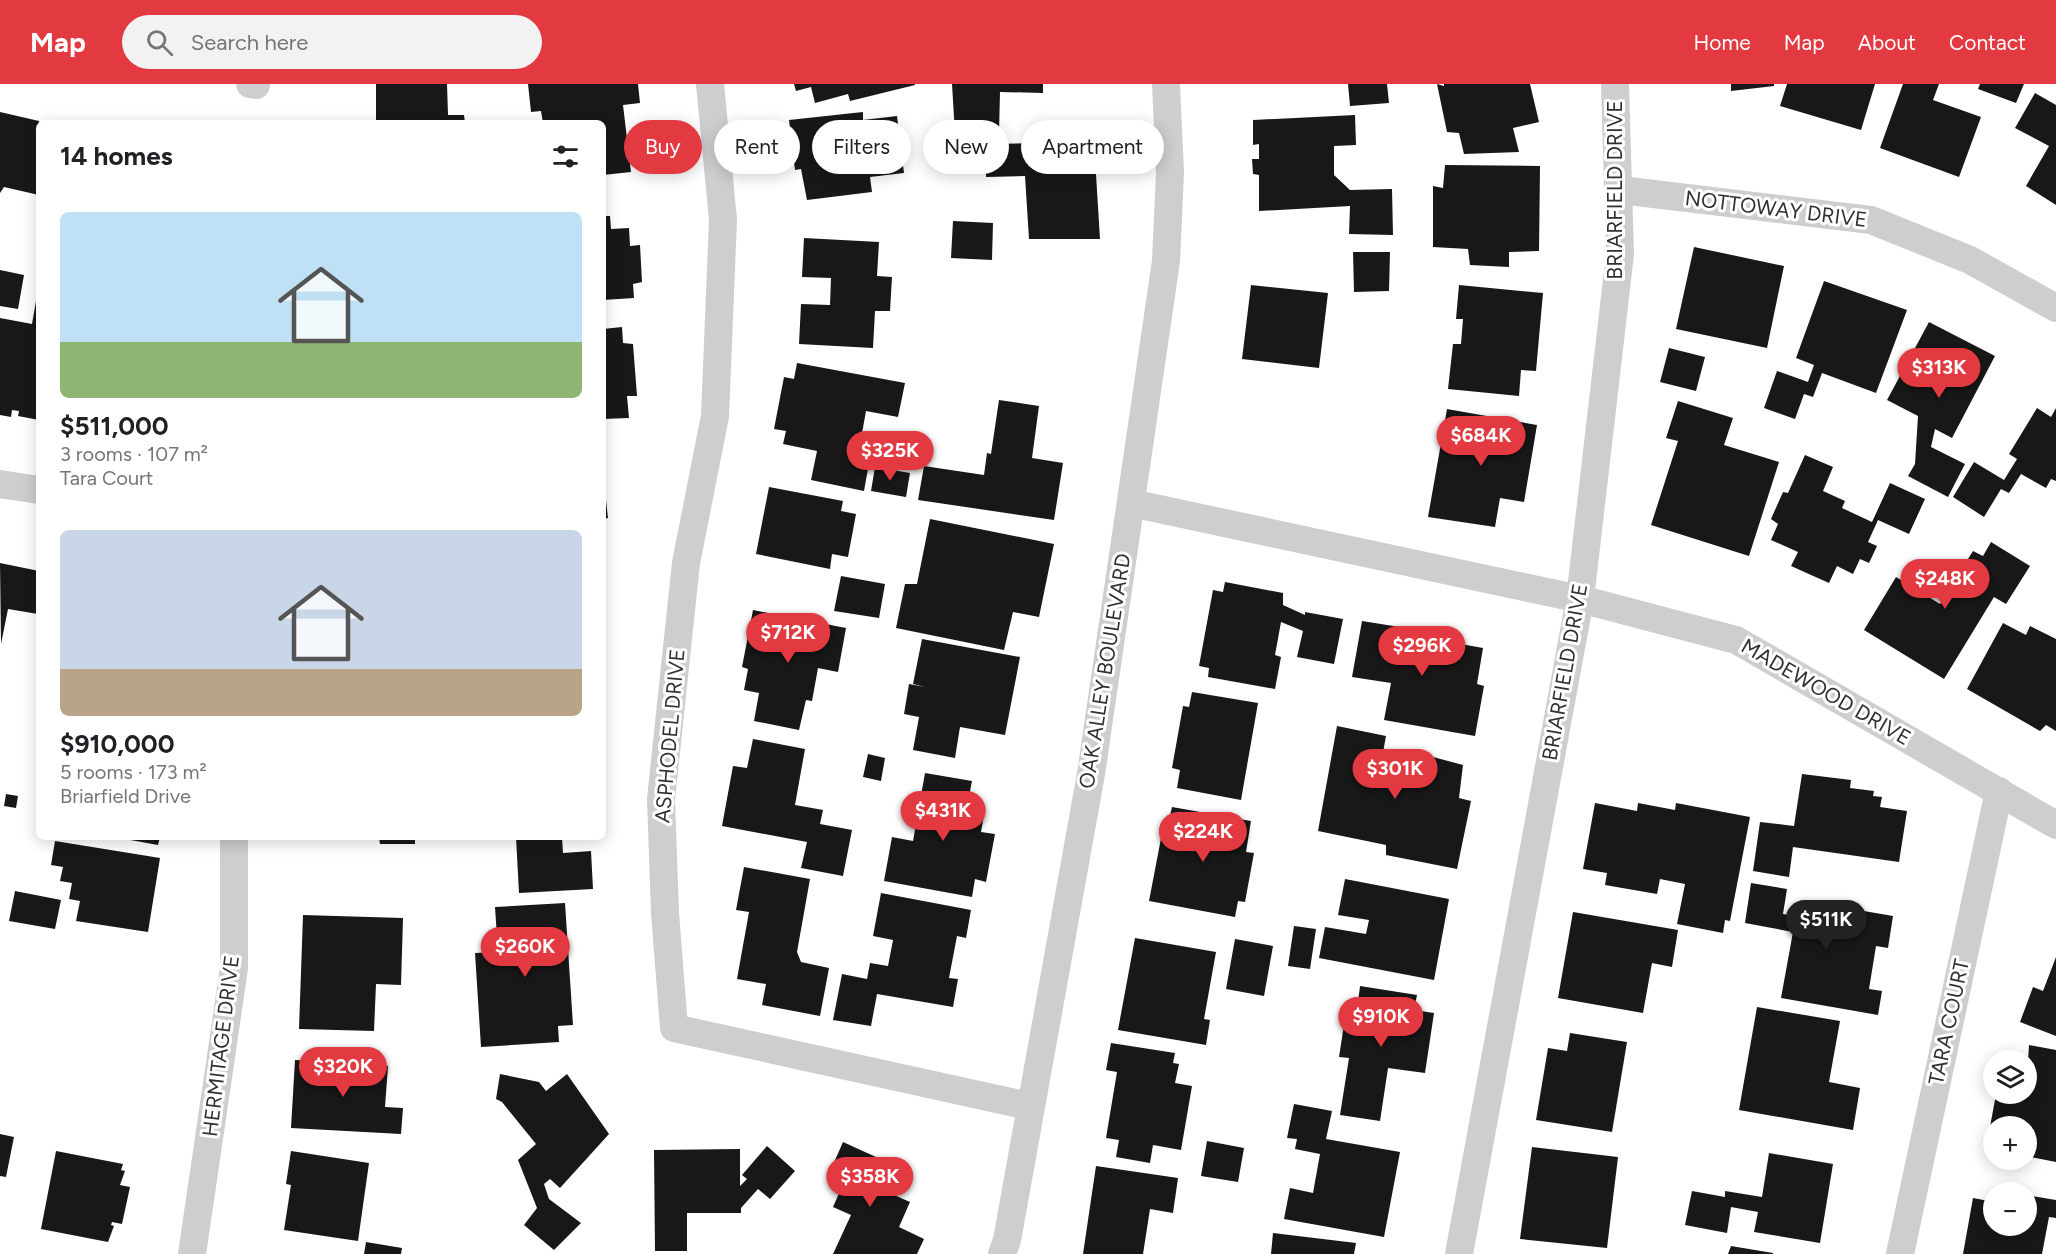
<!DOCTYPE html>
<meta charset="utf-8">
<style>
:root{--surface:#fff;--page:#f2f2f2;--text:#202124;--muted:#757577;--accent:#e33941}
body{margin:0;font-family:Figtree,sans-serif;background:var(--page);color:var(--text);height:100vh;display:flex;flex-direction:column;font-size:22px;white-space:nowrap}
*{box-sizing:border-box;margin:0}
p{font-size:20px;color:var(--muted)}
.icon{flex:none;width:33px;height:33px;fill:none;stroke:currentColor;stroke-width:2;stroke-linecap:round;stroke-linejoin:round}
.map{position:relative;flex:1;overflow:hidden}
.details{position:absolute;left:36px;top:36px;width:570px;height:720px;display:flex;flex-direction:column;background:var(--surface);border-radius:9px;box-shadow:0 3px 15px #0003}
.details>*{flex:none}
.hud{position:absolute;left:624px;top:36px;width:570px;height:54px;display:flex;gap:12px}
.fabs{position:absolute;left:1983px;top:966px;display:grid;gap:12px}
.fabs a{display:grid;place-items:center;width:54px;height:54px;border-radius:50%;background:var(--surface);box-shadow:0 3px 15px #0003;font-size:30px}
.price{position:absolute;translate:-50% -51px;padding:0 14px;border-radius:21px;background:var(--accent);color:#fff;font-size:20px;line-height:39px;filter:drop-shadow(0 2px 3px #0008)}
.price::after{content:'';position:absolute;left:50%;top:36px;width:18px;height:14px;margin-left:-9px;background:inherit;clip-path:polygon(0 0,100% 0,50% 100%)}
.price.active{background:#222;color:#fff}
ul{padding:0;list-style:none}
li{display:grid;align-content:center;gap:12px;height:318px;padding:0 24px}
li span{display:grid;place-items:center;height:186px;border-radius:9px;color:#555}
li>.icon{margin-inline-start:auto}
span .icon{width:108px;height:108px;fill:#fffc;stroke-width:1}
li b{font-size:26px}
h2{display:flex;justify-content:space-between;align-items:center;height:72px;padding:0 24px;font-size:26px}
.tag{padding:0 21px;border-radius:27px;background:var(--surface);box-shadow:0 3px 15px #0003;font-size:21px;line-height:54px}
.tag.active{background:var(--accent);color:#fff}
header{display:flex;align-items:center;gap:36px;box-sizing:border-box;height:84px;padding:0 30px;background:var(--accent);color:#fff}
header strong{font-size:28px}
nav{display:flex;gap:33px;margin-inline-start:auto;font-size:21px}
.search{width:420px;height:54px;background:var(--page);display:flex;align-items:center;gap:15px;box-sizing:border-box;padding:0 21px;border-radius:33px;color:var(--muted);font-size:22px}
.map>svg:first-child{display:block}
</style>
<header>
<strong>Map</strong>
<div class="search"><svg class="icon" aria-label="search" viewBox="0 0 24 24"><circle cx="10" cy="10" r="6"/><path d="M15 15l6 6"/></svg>Search here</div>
<nav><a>Home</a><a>Map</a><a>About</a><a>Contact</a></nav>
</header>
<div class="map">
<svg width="2056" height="1170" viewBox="0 0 2056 1170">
<rect width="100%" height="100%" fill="#fff"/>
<!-- building -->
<path fill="#181818" d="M376 0H447L448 31H464L465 39H376Z
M528 0H638L640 19 623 21 631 88 603 91V39H543L541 27 531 28Z
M794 0H915V1L850 17 848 10 815 19 811 3 796 7Z
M952 0H1043V9L1000 8 999 49 955 50Z
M1348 0H1387L1389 19 1350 22Z
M1437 0 1444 2V0H1530L1539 38 1513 44 1519 68 1464 70 1459 49 1447 48Z
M1731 0H1774V2L1731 7Z
M1787 0H1875L1861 46 1780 22Z
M1903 0H1939L1933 16 1981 33 1959 93 1880 64Z
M1980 0H2024L2016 19 1978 5Z
M2035 9 2056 21V121L2026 102 2049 62 2015 44Z
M0 28 39 37V111L4 103 0 109Z
M863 28V36L897 32 904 89 870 93 872 108 807 116 801 85 795 86 789 36Z
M1355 31 1356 61 1334 62V91L1350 106 1392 105 1393 151 1349 150 1350 122 1259 127V91L1253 90 1252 75H1259V60L1253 61V36Z
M1094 58 1100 155H1029L1025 92 986 93 985 60Z
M1445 81 1540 82 1539 167 1509 168V183L1470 181 1468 165 1433 163V102L1443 104Z
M603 132H610L611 145 629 144 630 162 640 161 642 198 633 200 634 214 603 216Z
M953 137 993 139 992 176 951 174Z
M804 154 879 158 877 192 892 193 890 227H875L873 264 799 260 801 220 830 221 831 194 802 193Z
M1694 163 1784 182 1767 264 1676 245Z
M1353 168H1390L1389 207 1354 208Z
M0 186 24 191 18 225 0 222Z
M1824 197 1907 226 1876 309 1822 289 1813 313 1804 310 1795 335 1764 324 1777 287 1808 298 1814 281 1796 274Z
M1251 201 1328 209 1319 284 1242 275Z
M1459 201 1543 209 1536 287 1521 286 1519 312 1448 305 1453 260H1461L1463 235H1456Z
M36 217H39V336L18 332 19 327 12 326 11 333 0 331V234L32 240Z
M1929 238 1995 272 1952 354 1935 345 1931 363 1965 380 1948 413 1908 392 1915 380 1918 332 1887 316Z
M622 243 623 259 633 260 637 312H627L629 334 603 335V245Z
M1669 264 1705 273 1696 307 1660 298Z
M797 279 905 299 898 333 866 327 859 366 871 368 864 407 811 396 817 367 783 360 786 347 774 345 784 293 794 295Z
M999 316 1039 322 1032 374 1063 379 1054 436 918 416 924 382 984 391 987 369 991 370Z
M1678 317 1733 334 1724 361 1779 378 1749 472 1651 441 1678 357 1666 354Z
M2037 324 2051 333 2056 324V397L2051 395 2046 404 2021 390 2009 409 2001 405 1984 433 1953 413 1974 378 2004 396 2017 375 2009 370Z
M1447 325 1537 341 1524 418 1500 414 1495 443 1428 433Z
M1805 371 1833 383 1823 407 1845 417 1842 424 1872 438 1890 399 1925 415 1909 450 1878 436 1868 458 1877 462 1869 479 1860 475 1853 490 1837 482 1829 499 1791 482 1798 468 1771 456 1778 440 1771 435 1783 408 1788 409Z
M875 383 910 389 906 413 871 407Z
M769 403 843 417 841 427 856 430 848 473 832 470 830 485 756 470Z
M603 405 605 407 608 434 603 435Z
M930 435 1054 460 1039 533 1013 528 1004 566 896 544 905 500H917Z
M1991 458 2030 482 2006 520 1994 513 1944 595 1864 546 1896 493 1940 520 1973 467 1983 472Z
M0 479 39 487 38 530 8 525 1 560Z
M841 492 885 500 879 534 834 527Z
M1225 498 1283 509V521L1305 531V528L1343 535 1334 580 1297 573 1303 547 1281 538 1275 571 1281 573 1275 605 1208 593 1209 584 1199 582 1213 506 1223 508Z
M753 526 846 544 838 588 818 584 812 617 806 616 799 646 754 637 759 609 744 606 748 585 742 583Z
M1362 537 1431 548 1433 555 1483 564 1477 600 1484 602 1475 652 1384 636 1391 599 1352 593Z
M2003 539 2026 551 2030 542 2056 555V647L2046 641 2040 647 1967 605Z
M922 555 1020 573 1005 651 960 643 955 674 913 666 919 633 904 630 909 600 925 603 913 600Z
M1192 608 1258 619 1241 716 1177 704 1180 686 1172 684 1183 622 1189 623Z
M1337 642 1386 652 1382 674 1405 677 1407 666 1463 681 1459 714 1471 717 1457 785 1386 771V761L1318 747Z
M753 655 805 665 795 721 823 726 820 740 852 746 843 792 801 784 807 758 722 742 733 682 747 684Z
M868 670 885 674 881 697 863 693Z
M925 689 972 697 966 728 984 731 981 748 995 750 986 798 975 795 972 813 884 797 892 753 913 757Z
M1802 690 1851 696 1850 704 1874 707 1873 712 1882 713 1880 723 1907 727 1899 778 1793 763 1789 793 1753 787 1760 738 1794 742Z
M6 710 18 712 16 724 4 722Z
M1595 719 1637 727 1638 719 1675 726 1676 719 1750 733 1730 837 1725 836 1723 849 1677 840 1685 800 1660 795 1657 810 1605 801 1607 789 1583 785Z
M1172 723 1251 737 1246 768 1254 769 1245 818 1238 817 1235 833 1149 817 1163 744 1167 745Z
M114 753H160L158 761Z
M379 753H415V760H380Z
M516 753H562L563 769 591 767 593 805 519 809Z
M55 757 160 774 148 848 76 837 80 817 69 815 72 799 60 797 63 783 51 781Z
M744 783 810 795 797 868 801 878 829 884 820 932 762 921 766 900 737 895 749 828 736 826Z
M1345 795 1449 815 1434 896 1319 874 1325 843 1366 850 1369 836 1338 831Z
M1751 799 1787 805 1783 830 1826 838 1829 821 1893 832 1888 864 1876 862 1869 905 1882 907 1878 931 1781 914 1793 848 1745 839Z
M15 807 61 816 55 845 9 837Z
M881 809 971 826 966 854 957 852 949 894 958 895 953 923 877 910 871 942 833 936 842 890 867 895 870 879 888 882 893 856 873 852Z
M565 819 573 941 558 942 559 958 481 963 475 869 498 868 495 823Z
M1573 828 1678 846 1672 883 1652 879 1643 929 1558 914Z
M303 831 403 834 401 901 376 900 374 947 299 945Z
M1294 842 1316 845 1310 885 1288 882Z
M1135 854 1216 868 1204 935 1210 936 1206 961 1118 946Z
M1235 855 1273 862 1264 912 1226 905Z
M2056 873V952L2020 938 2033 903 2043 907Z
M1360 902 1417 911 1414 926 1434 929 1425 989 1388 984 1380 1037 1340 1031 1349 974 1339 973 1345 934 1356 935Z
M1757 923 1840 937 1829 998 1860 1004 1853 1046 1739 1026Z
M1570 949 1627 958 1612 1048 1536 1036 1548 964 1567 967Z
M1111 959 1175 969 1173 979 1179 980 1175 999 1192 1002 1181 1066 1153 1061 1150 1079 1116 1073 1119 1056 1106 1054 1117 988 1106 986Z
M2029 961 2056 966V1078L2026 1072V1042H1994V1066L1986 1065 1996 1010H2026Z
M295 976 388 982 385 1023 403 1024 401 1050 291 1044Z
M500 990 539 998 546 1007 567 990 609 1050 560 1104 550 1095 544 1100 549 1115 581 1139 554 1166 524 1141 537 1124 518 1076 536 1060 502 1018 496 1015Z
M1294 1020 1332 1027 1326 1055 1400 1068 1384 1153 1284 1135 1290 1104 1313 1109 1320 1070 1295 1065 1297 1055 1287 1054Z
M0 1050 14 1053 6 1093 0 1092Z
M1207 1057 1244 1064 1238 1098 1201 1092Z
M843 1058 887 1078 876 1103 910 1118 899 1143 924 1155 917 1170H833L851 1131 833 1123 844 1098 829 1090Z
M767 1062 795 1087 770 1115 758 1105 741 1124V1129H687V1167H655L654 1066 740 1065V1102L747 1095 742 1091Z
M1532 1063 1618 1073 1607 1164 1520 1155Z
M56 1067 123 1080 121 1086 125 1087 120 1101 130 1103 122 1140 112 1138 111 1141 114 1142 108 1158 41 1145Z
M291 1067 369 1079 358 1157 284 1146 291 1101 286 1100Z
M1769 1069 1833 1080 1820 1159 1754 1148 1758 1128 1731 1123 1727 1149 1685 1141 1692 1107 1725 1113V1107L1762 1113Z
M1096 1082 1178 1094 1173 1129 1150 1125 1143 1170H1083Z
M2026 1111 2056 1116V1134L2049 1133 2042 1170H1963L1973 1114 1994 1118V1142H2026Z
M1273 1149 1356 1159 1354 1170H1271Z
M366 1158 402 1164 401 1170H364Z
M1731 1162 1773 1169V1170H1728Z"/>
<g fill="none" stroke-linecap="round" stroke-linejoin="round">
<!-- minor -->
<path stroke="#cecece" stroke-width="28" d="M250 0 256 1
M710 0 723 136 715 332 686 479 661 715 665 829 674 944 1029 1022
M1620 106 1871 136 1970 176 2056 224
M0 400 39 406
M1131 419 1580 515 1736 556 2056 741
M192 1170 234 884V753
M1002 1170 1007 1156 1091 690 1166 177 1170 89 1166 0
M1459 1170 1580 515 1620 170 1615 0
M1900 1170 1999 707"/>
</g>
<g text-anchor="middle" stroke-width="6" stroke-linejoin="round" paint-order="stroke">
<!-- street labels -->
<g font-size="21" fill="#313131" stroke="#fff">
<text transform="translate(1615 106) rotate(-90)" y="7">BRIARFIELD DRIVE</text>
<text transform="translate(1776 125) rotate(7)" y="7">NOTTOWAY DRIVE</text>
<text transform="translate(1105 587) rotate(-81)" y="7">OAK ALLEY BOULEVARD</text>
<text transform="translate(1565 588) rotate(-80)" y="7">BRIARFIELD DRIVE</text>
<text transform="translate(1826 608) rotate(30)" y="7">MADEWOOD DRIVE</text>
<text transform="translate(670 652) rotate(-85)" y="7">ASPHODEL DRIVE</text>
<text transform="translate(1949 938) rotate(-78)" y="7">TARA COURT</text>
<text transform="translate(221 962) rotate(-83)" y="7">HERMITAGE DRIVE</text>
</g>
</g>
</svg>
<div class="fabs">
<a><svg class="icon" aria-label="layers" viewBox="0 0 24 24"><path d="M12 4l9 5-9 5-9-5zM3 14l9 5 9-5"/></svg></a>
<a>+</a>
<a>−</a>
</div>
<b class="price" style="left:1939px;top:315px">$313K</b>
<b class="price" style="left:1481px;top:383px">$684K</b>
<b class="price" style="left:890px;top:398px">$325K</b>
<b class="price" style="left:1945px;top:526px">$248K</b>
<b class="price" style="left:788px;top:580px">$712K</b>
<b class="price" style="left:1422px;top:593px">$296K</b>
<b class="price" style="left:1395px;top:716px">$301K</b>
<b class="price" style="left:943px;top:758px">$431K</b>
<b class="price" style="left:1203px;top:779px">$224K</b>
<b class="price active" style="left:1826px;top:867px">$511K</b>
<b class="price" style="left:525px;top:894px">$260K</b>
<b class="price" style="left:1381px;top:964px">$910K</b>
<b class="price" style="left:343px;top:1014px">$320K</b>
<b class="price" style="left:870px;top:1124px">$358K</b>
<div class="hud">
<a class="tag active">Buy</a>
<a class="tag">Rent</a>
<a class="tag">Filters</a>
<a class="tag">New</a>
<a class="tag">Apartment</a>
</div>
<section class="details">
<h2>14 homes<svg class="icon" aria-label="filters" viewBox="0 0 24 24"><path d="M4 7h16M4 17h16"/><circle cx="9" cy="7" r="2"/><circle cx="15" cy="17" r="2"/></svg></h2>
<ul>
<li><span style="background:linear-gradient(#bfe0f5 70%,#8fb573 0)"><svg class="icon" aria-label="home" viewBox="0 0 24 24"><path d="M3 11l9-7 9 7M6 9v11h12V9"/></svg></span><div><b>$511,000</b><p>3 rooms · 107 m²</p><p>Tara Court</p></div></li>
<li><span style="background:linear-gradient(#c9d6e8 75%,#b9a48a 0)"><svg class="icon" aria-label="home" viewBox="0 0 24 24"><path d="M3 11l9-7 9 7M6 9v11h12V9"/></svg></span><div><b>$910,000</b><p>5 rooms · 173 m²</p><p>Briarfield Drive</p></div></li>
</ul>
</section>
</div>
